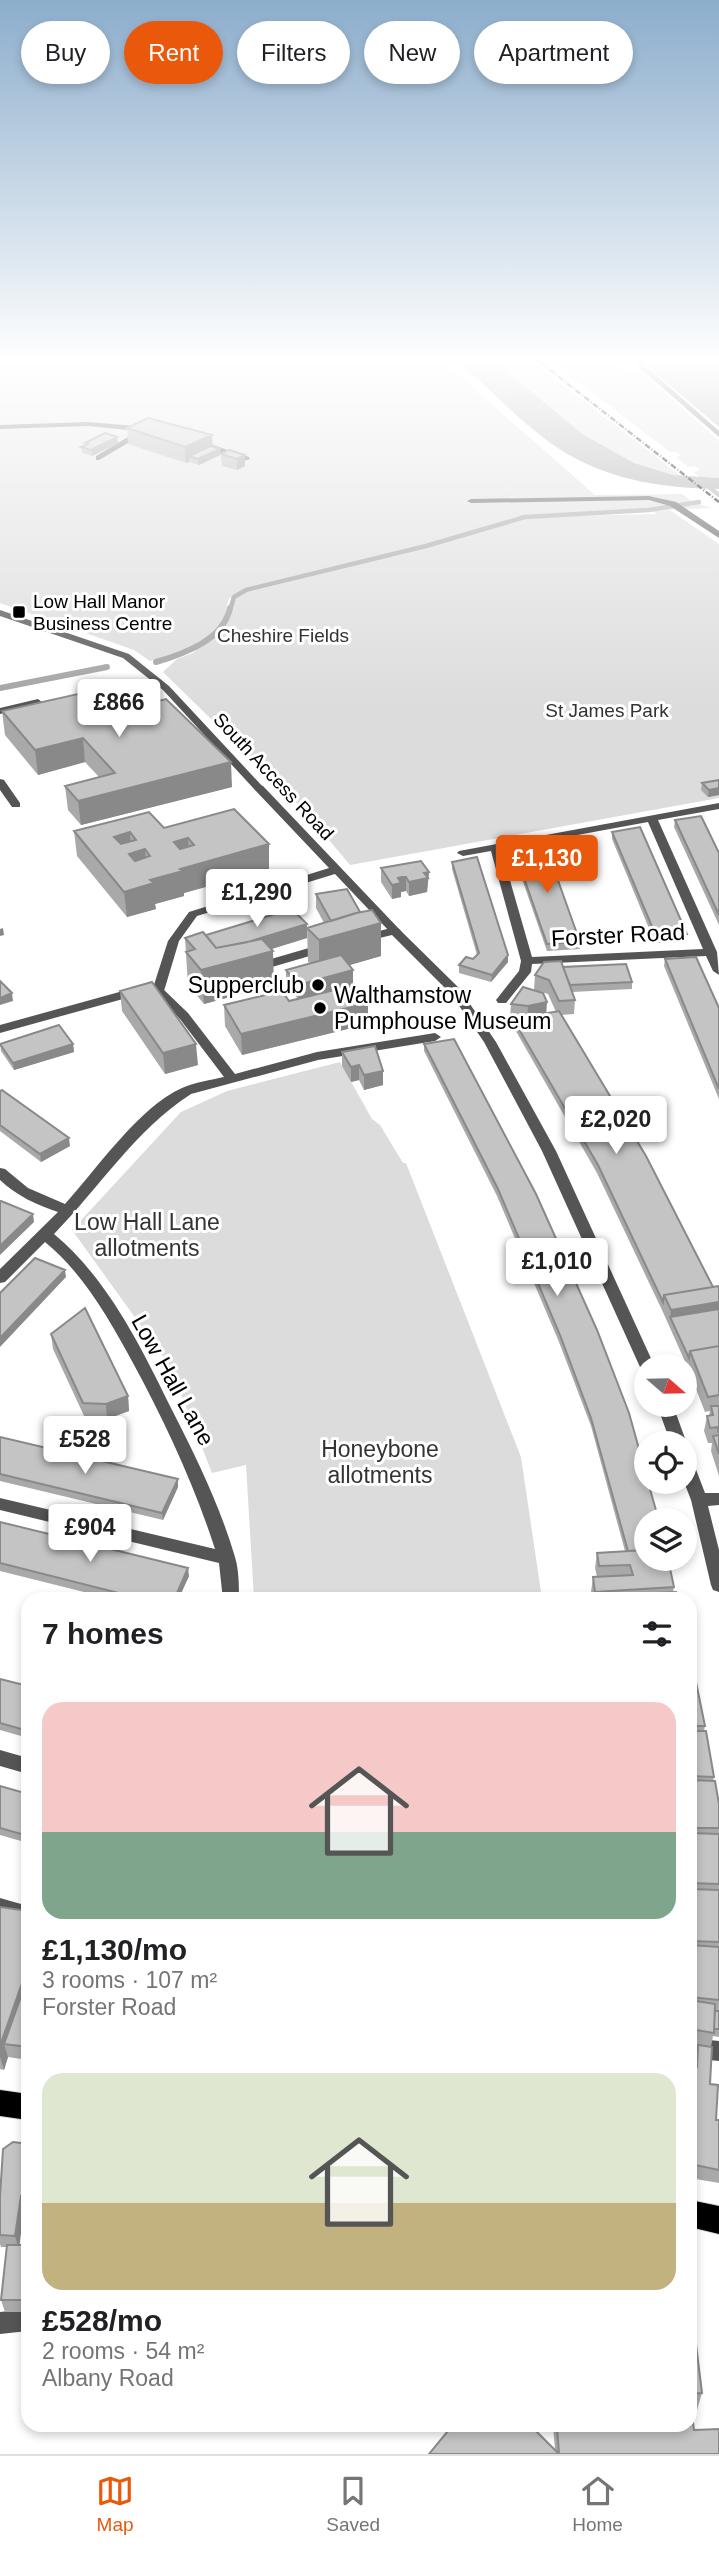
<!DOCTYPE html>
<meta charset="utf-8">
<style>
:root{--surface:#fff;--page:#f2f2f2;--text:#202124;--muted:#757577;--line:#e0e0e0;--accent:#ea580c}
body{margin:0;font-family:Helvetica,sans-serif;background:var(--page);color:var(--text);height:100vh;display:flex;flex-direction:column;font-size:26px;white-space:nowrap}
*{box-sizing:border-box;margin:0}
p{font-size:23px;color:var(--muted)}
.icon{flex:none;width:38px;height:38px;fill:none;stroke:currentColor;stroke-width:2;stroke-linecap:round;stroke-linejoin:round}
.map{position:relative;flex:1;overflow:hidden}
.side{position:absolute;left:21px;top:1592px;width:676px;height:840px;display:flex;flex-direction:column;background:var(--surface);border-radius:21px;box-shadow:0 4px 10px #0003}
.side>*{flex:none}
.guide{position:absolute;left:21px;top:21px;width:677px;height:63px;display:flex;gap:14px}
.needle{width:46px;rotate:110deg}
.tools{position:absolute;left:634px;top:1354px;display:grid;gap:14px}
.tools a{display:grid;place-items:center;width:63px;height:63px;border-radius:50%;background:var(--surface);box-shadow:0 4px 10px #0003;font-size:35px}
.price{position:absolute;translate:-50% -60px;padding:0 16px;border-radius:7px;background:#fff;color:#222;font-size:23px;line-height:46px;filter:drop-shadow(0 2px 4px #0008)}
.price::after{content:'';position:absolute;left:50%;top:42px;width:21px;height:16px;margin-left:-10px;background:inherit;clip-path:polygon(0 0,100% 0,50% 100%)}
.price.current{background:var(--accent);color:#fff}
ul{padding:0;list-style:none}
li{display:grid;align-content:center;gap:14px;height:371px;padding:0 21px}
li span{display:grid;place-items:center;height:217px;border-radius:21px;color:#555}
li>.icon{margin-inline-start:auto}
span .icon{width:126px;height:126px;fill:#fffc;stroke-width:1}
li b{font-size:30px}
h2{display:flex;justify-content:space-between;align-items:center;height:84px;padding:0 21px;font-size:30px}
.chip{padding:0 24px;border-radius:32px;background:var(--surface);box-shadow:0 4px 10px #0003;font-size:24px;line-height:63px}
.chip.current{background:var(--accent);color:#fff}
.tabs{display:flex;justify-content:space-around;align-items:center;height:98px;border-top:2px solid var(--line);background:var(--surface);font-size:19px;color:var(--muted)}
.tabs a{display:grid;justify-items:center;gap:4px}
.tabs .current{color:var(--accent)}
.map>svg:first-child{display:block}
</style>
<div class="map">
<svg width="719" height="2454" viewBox="0 0 719 2454">
<rect width="100%" height="100%" fill="#fff"/>
<!-- green -->
<path fill="#dcdcdc" d="M0 363H445L595 495 682 494 694 503 712 508 527 515 412 549 245 589 229 599C226 605 227 614 222 620 205 644 177 655 150 661L134 650 0 603Z
M497 363H535L681 476C608 470 550 407 497 363Z
M554 363H616L626 372 640 371 719 441V478L699 477 694 472 700 470 695 466 688 467 676 457 681 456 676 452H670Z
M670 510 719 544V798L350 865 303 809 163 672 177 659 193 653 226 622C234 613 230 602 240 594L431 546 532 517 656 514 654 511Z
M340 1062 372 1119 380 1125 403 1163H406L521 1457 542 1599H254L246 1465 212 1473 170 1366 72 1230 181 1112 227 1091Z"/>
<!-- water -->
<path fill="#a3a3a3" d="M459 363H497L582 434 634 463 673 475 719 478V489C658 488 600 479 549 442 517 419 490 388 459 363Z
M673 363H719V427L647 366Z"/>
<g fill="none" stroke-linecap="round" stroke-linejoin="round">
<!-- stream-far1 -->
<path stroke="#a3a3a3" stroke-width="4.5" d="M705 484 719 495
M230 610 234 597 246 590 426 546 525 517 649 510 699 502"/>
<!-- stream -->
<path stroke="#a3a3a3" stroke-width="6" d="M156 662C184 654 223 640 230 608
M0 688 107 667"/>
<!-- primary casing -->
<g stroke="#dbdbdb" stroke-width="2">
<path id="primary" d="M0 2090 28 2094V2120L0 2116Z
M690 2200 719 2206V2234L690 2227Z"/>
</g>
<!-- service -->
<path fill="#555" fill-rule="evenodd" d="M634 363H642L719 431V437Z
M88 422 148 427 152 429 99 460H96V456L138 431 88 426 0 429V425Z
M204 442 249 457 250 459 243 461 201 446 200 444Z
M649 496 676 502 719 531V538L670 506 649 500 471 503 467 501 471 499Z
M38 699 47 706 53 705 58 708 45 713 36 706 0 714V708Z
M0 779 4 780 20 803V807H12L0 790Z
M259 785 263 786 401 931 395 935 391 933 335 874 197 916 179 941 164 991 162 994H154L152 991 168 941 189 912 329 868 255 790 254 788Z
M690 2038 719 2041V2061L690 2058Z"/>
<!-- minor -->
<path fill="#555" fill-rule="evenodd" d="M0 610 129 654 169 686 264 788 259 791 255 790 163 690 123 658 0 616Z
M719 803V809L658 820 717 952 719 975 713 971 706 956 532 964 531 972 506 1003H498L496 1000 519 971 521 961 491 851 463 856 457 853 459 851ZM648 822 703 949 532 957 501 849Z
M395 927 399 929 459 988 496 1042 556 1151 655 1367H646V1372L640 1367 542 1151 484 1042 451 994 392 935 363 942 357 938 359 936Z
M326 943 332 947 330 950 255 972 249 968 251 965Z
M141 986 162 988 188 1013 235 1074 317 1052 435 1033 441 1037 435 1041 318 1060 191 1094C135 1130 100 1187 54 1234 108 1279 141 1347 172 1410 196 1457 220 1506 235 1557 239 1570 239 1586 239 1600H223L219 1563 0 1510V1498L215 1549C194 1484 165 1422 133 1363 109 1319 84 1274 45 1242L5 1282 0 1283V1269L58 1212C37 1205 17 1196 0 1180V1168L5 1169 28 1188 65 1204C96 1170 139 1107 182 1088 195 1082 211 1080 224 1077L180 1019 155 994H141L0 1033V1025Z
M657 1405H673L687 1444 685 1448 684 1444H671Z
M684 1453 690 1455 692 1459 705 1493H719V1505L708 1506 719 1550V1592L713 1590 711 1585 691 1500 684 1482Z
M0 1750 28 1758V1774L0 1766Z
M0 1898 28 1906V1924L0 1916Z
M28 2309V2331L0 2334V2312Z"/>
<!-- primary -->
<use href="#primary" fill="#000" fill-rule="evenodd"/>
<!-- rail -->
<path stroke="#000" stroke-width="2.5" stroke-dasharray="6 2 1 2" stroke-linecap="butt" d="M541 363 719 502"/>
</g>
<!-- wall -->
<path fill="#a9a9a9" d="M127 428 212 447 220 449V455L199 465 189 462 186 463 128 444Z
M85 443H118L92 456 82 453 81 447 85 445Z
M221 454 245 455V466L237 470 222 466Z
M126 709 232 787 81 825 68 810 65 786 99 777 85 762 38 775 5 735 2 711Z
M719 780V795L708 797 701 790 702 783Z
M675 820 719 853V925L674 827Z
M164 828 269 844V869L184 893V896L155 904 156 909 127 917 77 856 74 831Z
M612 832 687 934 686 941 655 943 612 839Z
M514 849 580 942V949L547 951 514 856Z
M452 862 508 955V962L491 982 459 973V965L473 959 477 955 452 869Z
M381 868 429 872 427 892 409 896 406 891 401 892V897L392 899 381 882Z
M316 894 360 912 381 923V956L349 965 353 985 327 992 368 1024 242 1055 225 1026 224 1005 289 1001 298 999 286 984V970L310 963 308 962 307 928 324 923 316 908Z
M307 924V938L271 949 274 985 204 1004 188 985 185 938 206 935Z
M665 959 719 1008V1099L664 966Z
M563 967 632 982V989L572 992 575 1000 574 1014 561 1015 713 1287 719 1288V1476L711 1451 712 1443H708L704 1431 707 1416 709 1415 710 1411 705 1412 687 1366 662 1310 597 1173 513 1026V1019L510 1018 511 1004 523 987 546 1013 556 1012 548 994 534 990 535 975Z
M120 991 198 1065 165 1074 122 1011Z
M454 1039 674 1587 673 1592 678 1600H592L591 1592 593 1577H597L595 1568 597 1553 625 1551 591 1426 559 1342 497 1196 424 1051V1044Z
M0 1043 73 1044 74 1052 14 1070 1 1051Z
M342 1052 383 1071V1085L364 1090 359 1080 351 1082 342 1066Z
M0 1091 70 1146 41 1162 0 1131Z
M51 1334 128 1396 129 1411 107 1419 85 1418 53 1349Z
M0 1437 178 1487 163 1520 0 1481Z
M0 1522 189 1576 178 1600H116L0 1571Z
M690 1650 695 1678 694 1682 705 1726 704 1731 714 1777 713 1781 719 1804V2037L713 2036 711 2047 710 2084 716 2120H719V2183L690 2178V2066L694 2067V2059L698 2045 706 2046 690 2043V1979H691H690Z
M0 1679 28 1686V1738L0 1730Z
M0 1786 28 1794V1843L0 1835Z
M0 1907 28 1911V2060L8 2057 4 2070 0 2069Z
M28 2144V2209L24 2208 19 2245H28V2312H5L1 2300 7 2247H1L0 2244V2196Z
M690 2295 702 2393 697 2410H691L694 2430 719 2454H429L555 2449 553 2426H690Z"/>
<!-- shaded-wall -->
<path fill="#898989" d="M212 435 213 451 189 456V462L186 463 185 447Z
M117 437 118 443 92 456 91 450Z
M220 449V455L199 465 198 459Z
M245 455V466L237 470V459Z
M83 738 85 762 38 775 35 750Z
M231 762 232 787 81 825 78 801Z
M719 788V795L708 797 709 790Z
M130 832 131 853 145 849 147 874 114 837Z
M188 838 190 863 174 842Z
M269 844V869L184 893V896L155 904 156 909 127 917 124 892 150 880 180 869Z
M429 872 427 892 409 896V882L424 873Z
M406 877V891L401 892V897L392 899V885L398 878Z
M381 923V956L319 974V940Z
M307 924V938L217 966 273 951 274 985 204 1004 201 970 212 953Z
M3 928 4 935 0 936V929Z
M508 955V962L491 982 492 975Z
M353 970V985L298 1000V985Z
M12 993 13 1001 0 1005V998Z
M547 1002 546 1017 527 1021 528 1006Z
M368 1003V1024L242 1055 241 1034Z
M73 1044 74 1052 14 1070 13 1063Z
M196 1044 198 1065 165 1074 163 1053Z
M359 1065V1080L351 1082V1067Z
M383 1071V1085L364 1090V1075Z
M69 1138 70 1146 41 1162 40 1154Z
M33 1214 34 1222 0 1255V1246Z
M65 1270 66 1277 0 1347V1338Z
M719 1302V1317H670L671 1310Z
M128 1396 129 1411 107 1419 106 1404Z
M178 1479V1487L163 1520 162 1513Z
M188 1568 189 1576 178 1600H174Z
M28 1966V1999L4 2044 8 2057 4 2070 0 2057V2046Z
M21 2196 24 2208 19 2249 15 2236Z"/>
<!-- building -->
<path fill="#c4c4c4" stroke="#898989" stroke-width="2" fill-rule="evenodd" d="M148 418 212 435 185 447 127 428Z
M105 433 117 437 91 450 81 447 88 444 85 443Z
M210 446 220 449 198 459 189 456Z
M229 450 245 455 237 459 221 454Z
M109 687 126 709 166 699 231 762 78 801 65 786 115 773 83 738 35 750 2 711Z
M719 780V788L709 790 702 783Z
M234 809 269 844 180 869 183 871 150 880 154 883 124 892 74 831 149 812 164 828ZM130 832 136 840 121 844 114 837ZM188 838 194 845 180 849 174 842ZM145 849 150 856 135 861 129 854Z
M701 816 719 853V915L675 820Z
M640 827 687 934 656 936 612 832Z
M545 844 580 942 547 944 514 849Z
M477 857 508 955 492 975 459 965 466 957 473 959 479 953 452 862Z
M421 861 429 872 424 873 428 878 409 882 406 877H402L398 878 401 883 392 885 381 868Z
M347 889 360 912 331 921 316 894Z
M292 909 307 924 248 942 216 948 206 935Z
M372 910 381 923 319 940 307 928 356 913Z
M203 932 216 948 262 939 273 951 201 970 186 952 195 949 185 938Z
M341 955 353 970 298 985 286 970Z
M696 957 719 1008V1089L665 959Z
M561 961 575 1000 559 1001 549 980 535 975 544 962Z
M626 964 632 982 570 985 563 967Z
M0 981 12 993 0 998Z
M152 982 196 1044 163 1053 120 991Z
M355 985 368 1003 241 1034 224 1005 282 991 289 1001Z
M523 987 543 993 547 1002 528 1006 511 1004Z
M559 1011 646 1156 713 1287 664 1295 663 1302 598 1165 513 1019Z
M59 1025 73 1044 13 1063 0 1044Z
M454 1039 536 1194 597 1330 629 1413 646 1474V1482H648L659 1521H646V1550L628 1551 591 1418 560 1335 498 1189 424 1044Z
M375 1046 383 1071 364 1075 359 1065 351 1067 342 1052Z
M2 1090 69 1138 40 1154 0 1125V1091Z
M1 1201 33 1214 0 1246V1202Z
M35 1258 65 1270 0 1338V1293Z
M718 1286 719 1288V1302L671 1310 664 1295Z
M85 1308 128 1396 106 1404 83 1403 51 1334Z
M719 1309V1346L690 1351 689 1358 670 1317Z
M719 1346V1395L708 1397 690 1351Z
M711 1406H719V1433L717 1427 710 1428 707 1416 713 1415Z
M719 1435V1454L713 1436Z
M0 1437 178 1479 162 1513 0 1474Z
M0 1522 188 1568 174 1600H146L0 1563Z
M646 1550V1559H668L674 1587 595 1592 593 1577 633 1575 630 1565 599 1566 597 1553Z
M676 1592 678 1600H598L597 1596Z
M690 1650 695 1678H690Z
M0 1679 28 1686V1731L0 1723Z
M690 1682H696L705 1726H690Z
M690 1731H706L714 1777 690 1776Z
M690 1780 715 1781 719 1804V1828H690Z
M0 1786 28 1794V1836L0 1828Z
M690 1833 719 1834V1884L690 1883Z
M690 1889 719 1890V1942L690 1941Z
M0 1907 28 1911V1966L0 2046Z
M690 1945 719 1947V2000L690 1997V1979L695 1980 694 1965 690 1964Z
M28 1977V2047L4 2044Z
M690 2000 715 2004 714 2033 690 2029Z
M715 2011H719V2029H714Z
M698 2045 712 2047 710 2084 718 2085 716 2120H719V2170L690 2164V2066L697 2067Z
M13 2142 28 2144V2196H21L15 2236 0 2235V2196L3 2149Z
M7 2245H28V2300H1Z
M690 2295 702 2393 690 2394Z
M690 2398 694 2430 719 2429V2454H559L557 2426H690Z
M452 2426H531L559 2454H429Z"/>
<!-- sky -->
<linearGradient id="sky" x2="0" y2="1"><stop stop-color="#8cadcc"/><stop offset="0.51" stop-color="#fff"/><stop offset="1" stop-color="#fff" stop-opacity="0"/></linearGradient>
<rect width="719" height="707" fill="url(#sky)"/>
<!-- markers -->
<g fill="#000" stroke="#fff" stroke-width="2.5">
<rect x="12" y="605" width="14" height="14" rx="3.5"/>
<circle cx="318" cy="985" r="7"/>
<circle cx="320" cy="1008" r="7"/>
</g>
<g text-anchor="middle" stroke-width="6" stroke-linejoin="round" paint-order="stroke">
<!-- far-poi labels -->
<g font-size="19" fill="#000" stroke="#fff" text-anchor="start">
<text x="33" y="608">Low Hall Manor<tspan x="33" dy="22">Business Centre</tspan></text>
</g>
<!-- far-park labels -->
<g font-size="19" fill="#333" stroke="#fff">
<text x="283" y="642">Cheshire Fields</text>
<text x="607" y="717">St James Park</text>
</g>
<!-- far-street labels -->
<g font-size="19" fill="#000" stroke="#fff">
<text transform="translate(274 776) rotate(47)" y="7">South Access Road</text>
</g>
<!-- street labels -->
<g font-size="23" fill="#000" stroke="#fff">
<text transform="translate(618 935) rotate(-3)" y="8">Forster Road</text>
<text transform="translate(173 1380) rotate(61)" y="8">Low Hall Lane</text>
</g>
<!-- poi labels -->
<g font-size="23" fill="#000" stroke="#fff" text-anchor="end">
<text x="304" y="993">Supperclub</text>
<text x="334" y="1003" text-anchor="start">Walthamstow<tspan x="334" dy="26">Pumphouse Museum</tspan></text>
</g>
<!-- park labels -->
<g font-size="23" fill="#333" stroke="#fff">
<text x="147" y="1230">Low Hall Lane<tspan x="147" dy="26">allotments</tspan></text>
<text x="380" y="1457">Honeybone<tspan x="380" dy="26">allotments</tspan></text>
</g>
</g>
</svg>
<div class="tools">
<a><svg class="needle" viewBox="-14 -14 28 28"><path d="M0-13l5 13h-10z" fill="#e53935"/><path d="M0 13l5-13h-10z" fill="#757577"/></svg></a>
<a><svg class="icon" aria-label="locate" viewBox="0 0 24 24"><circle cx="12" cy="12" r="6"/><path d="M12 2v4M12 18v4M2 12h4M18 12h4"/></svg></a>
<a><svg class="icon" aria-label="layers" viewBox="0 0 24 24"><path d="M12 4l9 5-9 5-9-5zM3 14l9 5 9-5"/></svg></a>
</div>
<b class="price" style="left:119px;top:739px">£866</b>
<b class="price current" style="left:547px;top:895px">£1,130</b>
<b class="price" style="left:257px;top:929px">£1,290</b>
<b class="price" style="left:616px;top:1156px">£2,020</b>
<b class="price" style="left:557px;top:1298px">£1,010</b>
<b class="price" style="left:85px;top:1476px">£528</b>
<b class="price" style="left:90px;top:1564px">£904</b>
<div class="guide">
<a class="chip">Buy</a>
<a class="chip current">Rent</a>
<a class="chip">Filters</a>
<a class="chip">New</a>
<a class="chip">Apartment</a>
</div>
<section class="side">
<h2>7 homes<svg class="icon" aria-label="filters" viewBox="0 0 24 24"><path d="M4 7h16M4 17h16"/><circle cx="9" cy="7" r="2"/><circle cx="15" cy="17" r="2"/></svg></h2>
<ul>
<li><span style="background:linear-gradient(#f6c9c9 60%,#7fa58c 0)"><svg class="icon" aria-label="home" viewBox="0 0 24 24"><path d="M3 11l9-7 9 7M6 9v11h12V9"/></svg></span><div><b>£1,130/mo</b><p>3 rooms · 107 m²</p><p>Forster Road</p></div></li>
<li><span style="background:linear-gradient(#dfe7d0 60%,#c2b280 0)"><svg class="icon" aria-label="home" viewBox="0 0 24 24"><path d="M3 11l9-7 9 7M6 9v11h12V9"/></svg></span><div><b>£528/mo</b><p>2 rooms · 54 m²</p><p>Albany Road</p></div></li>
</ul>
</section>
</div>
<nav class="tabs">
<a class="current"><svg class="icon" aria-label="map" viewBox="0 0 24 24"><path d="M3 6l6-2 6 2 6-2v14l-6 2-6-2-6 2zM9 4v14M15 6v14"/></svg>Map</a>
<a><svg class="icon" aria-label="saved" viewBox="0 0 24 24"><path d="M7 4h10v16l-5-4-5 4z"/></svg>Saved</a>
<a><svg class="icon" aria-label="home" viewBox="0 0 24 24"><path d="M3 11l9-7 9 7M6 9v11h12V9"/></svg>Home</a>
</nav>
